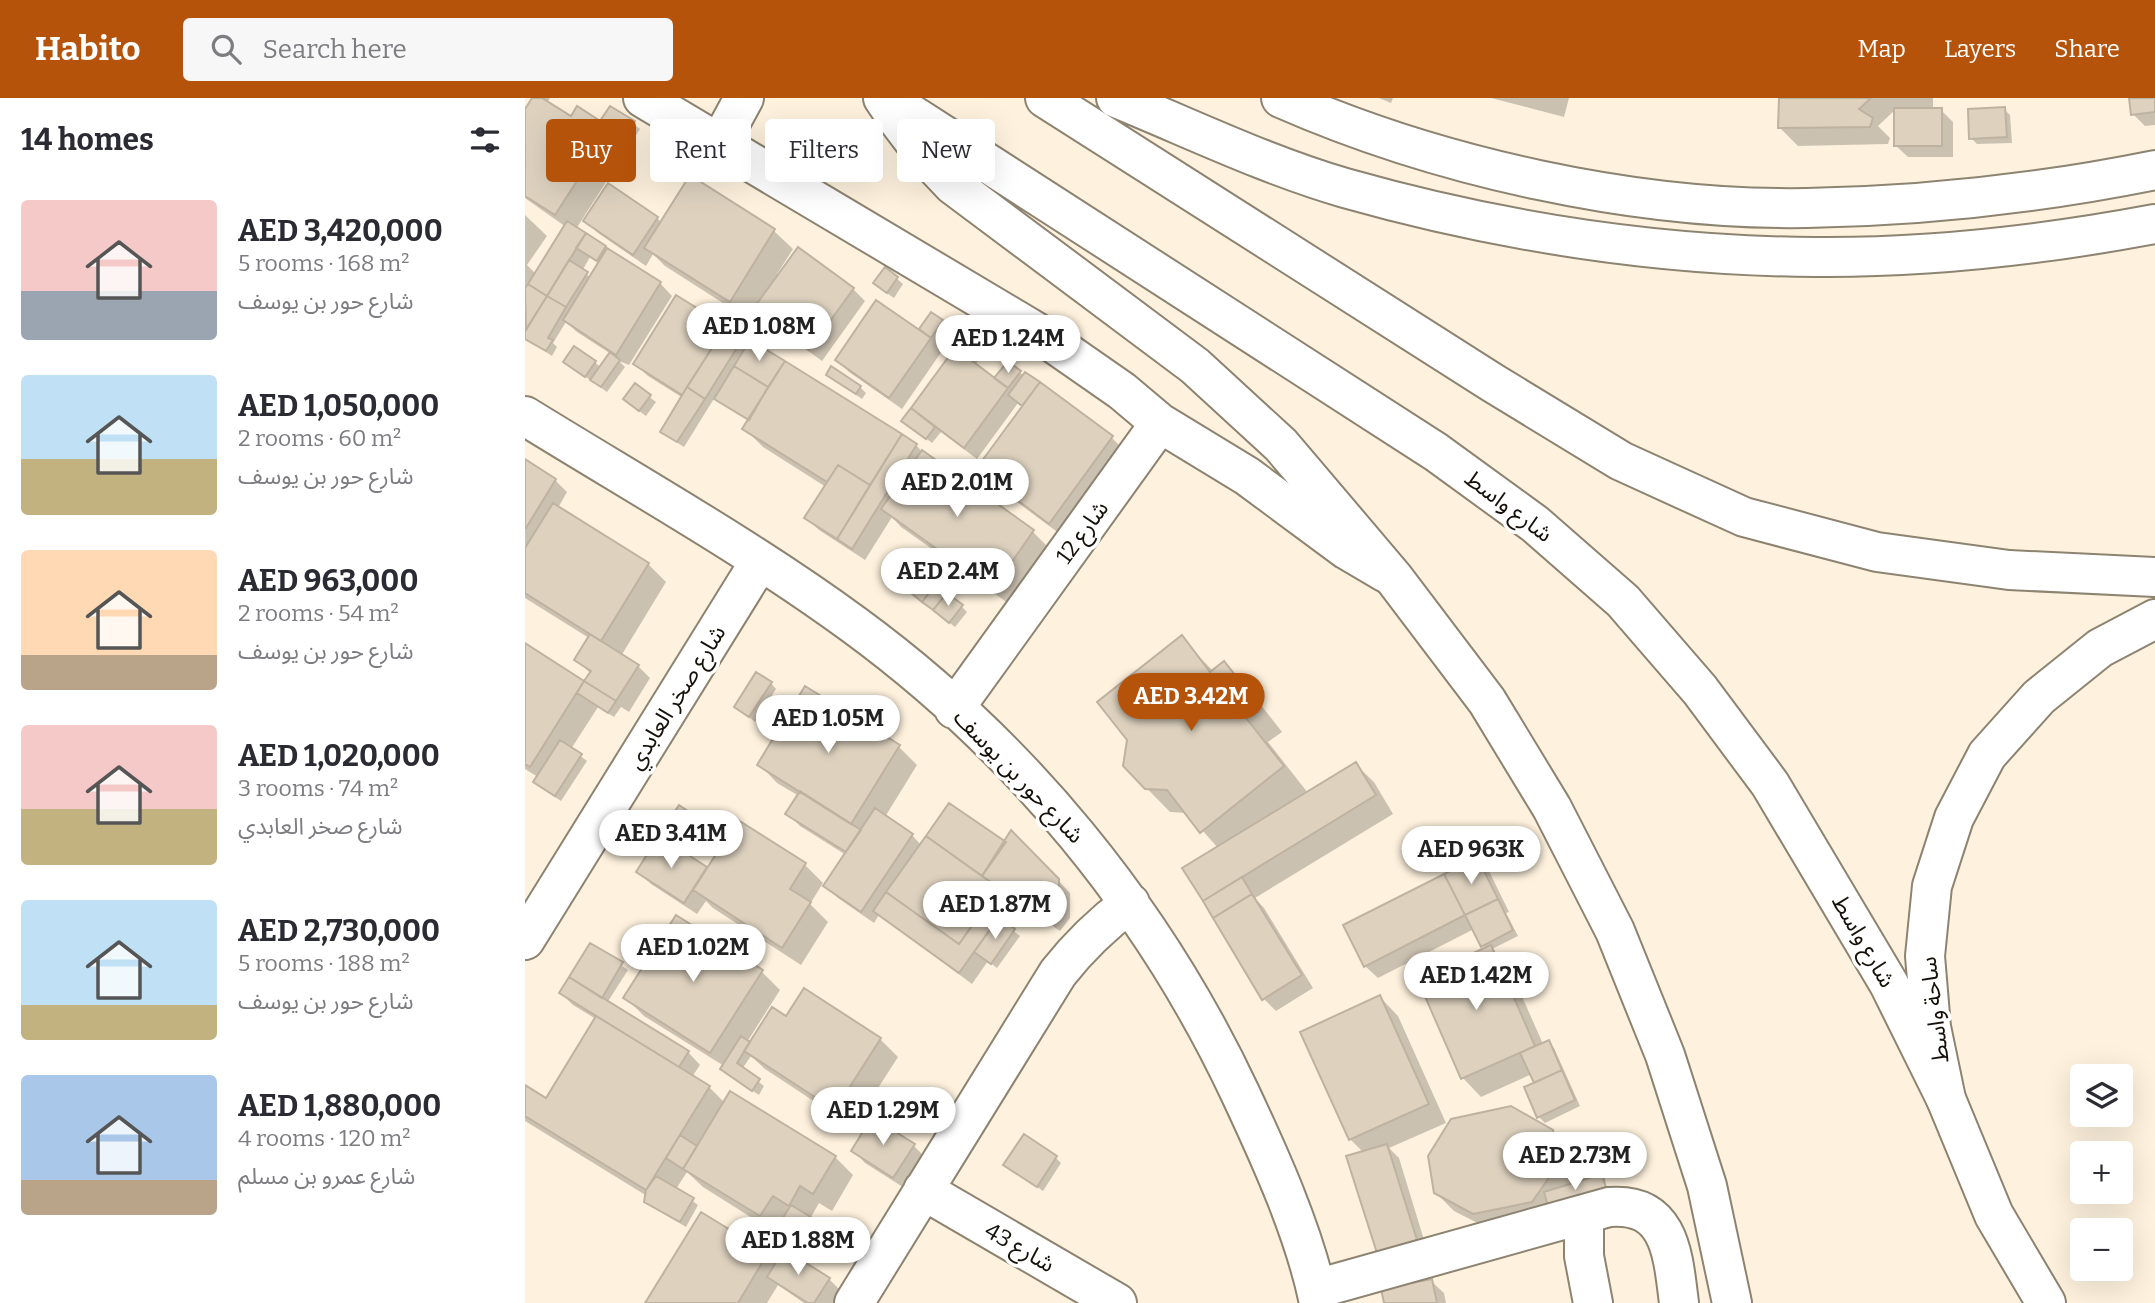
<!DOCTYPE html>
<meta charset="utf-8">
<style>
:root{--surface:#fff;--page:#f7f7f7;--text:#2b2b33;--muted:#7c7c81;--accent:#b45309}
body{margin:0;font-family:Bitter,"Noto Sans Arabic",serif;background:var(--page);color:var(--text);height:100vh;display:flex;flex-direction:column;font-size:26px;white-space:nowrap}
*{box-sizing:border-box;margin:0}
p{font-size:23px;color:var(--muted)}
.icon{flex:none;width:38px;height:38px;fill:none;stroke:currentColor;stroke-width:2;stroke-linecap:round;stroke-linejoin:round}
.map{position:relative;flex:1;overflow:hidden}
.panel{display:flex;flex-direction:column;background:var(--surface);width:525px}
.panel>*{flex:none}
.top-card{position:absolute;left:21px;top:21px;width:665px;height:63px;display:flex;gap:14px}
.tools{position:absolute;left:1545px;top:966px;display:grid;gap:14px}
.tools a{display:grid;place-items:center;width:63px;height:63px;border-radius:7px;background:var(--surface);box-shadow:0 7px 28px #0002;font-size:35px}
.price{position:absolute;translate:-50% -60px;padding:0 16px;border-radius:24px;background:#fff;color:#222;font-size:23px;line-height:46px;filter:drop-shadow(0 2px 4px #0008)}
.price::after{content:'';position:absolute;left:50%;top:42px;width:21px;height:16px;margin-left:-10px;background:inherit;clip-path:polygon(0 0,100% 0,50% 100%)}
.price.active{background:var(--accent);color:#fff}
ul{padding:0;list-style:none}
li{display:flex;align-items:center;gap:21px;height:175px;padding:0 21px}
li span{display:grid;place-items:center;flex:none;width:196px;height:140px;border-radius:7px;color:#555}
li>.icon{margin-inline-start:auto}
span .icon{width:84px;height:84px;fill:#fffc;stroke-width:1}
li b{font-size:30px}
h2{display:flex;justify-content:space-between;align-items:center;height:84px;padding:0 21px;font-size:30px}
.chip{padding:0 24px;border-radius:7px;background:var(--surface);box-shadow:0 7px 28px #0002;font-size:24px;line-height:63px}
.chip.active{background:var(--accent);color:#fff}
header{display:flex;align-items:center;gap:42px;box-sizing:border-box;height:98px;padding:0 35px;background:var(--accent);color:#fff}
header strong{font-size:33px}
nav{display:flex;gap:38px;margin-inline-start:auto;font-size:24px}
.search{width:490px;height:63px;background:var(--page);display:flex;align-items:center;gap:18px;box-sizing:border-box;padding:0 24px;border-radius:7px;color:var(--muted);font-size:26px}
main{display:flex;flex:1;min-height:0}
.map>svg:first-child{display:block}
</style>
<header>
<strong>Habito</strong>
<div class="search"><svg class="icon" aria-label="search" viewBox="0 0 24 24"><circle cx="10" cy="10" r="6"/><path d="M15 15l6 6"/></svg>Search here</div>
<nav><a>Map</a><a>Layers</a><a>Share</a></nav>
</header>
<main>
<section class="panel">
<h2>14 homes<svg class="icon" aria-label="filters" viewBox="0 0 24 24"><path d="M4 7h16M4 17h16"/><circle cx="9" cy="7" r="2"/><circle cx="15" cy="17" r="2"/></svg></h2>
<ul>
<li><span style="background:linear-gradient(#f6c9c9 65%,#9aa5b1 0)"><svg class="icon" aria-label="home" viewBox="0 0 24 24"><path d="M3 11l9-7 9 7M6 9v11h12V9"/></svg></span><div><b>AED 3,420,000</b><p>5 rooms · 168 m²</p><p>شارع حور بن يوسف</p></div></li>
<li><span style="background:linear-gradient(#bfe0f5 60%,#c2b280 0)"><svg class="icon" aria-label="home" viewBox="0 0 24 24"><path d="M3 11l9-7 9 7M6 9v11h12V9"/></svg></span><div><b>AED 1,050,000</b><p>2 rooms · 60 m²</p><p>شارع حور بن يوسف</p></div></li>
<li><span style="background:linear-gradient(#ffd9b3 75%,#b9a48a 0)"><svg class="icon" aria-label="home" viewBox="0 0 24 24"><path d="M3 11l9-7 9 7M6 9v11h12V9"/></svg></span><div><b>AED 963,000</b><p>2 rooms · 54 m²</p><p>شارع حور بن يوسف</p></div></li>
<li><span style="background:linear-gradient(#f6c9c9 60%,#c2b280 0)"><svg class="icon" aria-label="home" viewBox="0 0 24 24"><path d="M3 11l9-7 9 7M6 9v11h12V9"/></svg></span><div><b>AED 1,020,000</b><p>3 rooms · 74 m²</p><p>شارع صخر العابدي</p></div></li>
<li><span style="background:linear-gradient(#bfe0f5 75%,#c2b280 0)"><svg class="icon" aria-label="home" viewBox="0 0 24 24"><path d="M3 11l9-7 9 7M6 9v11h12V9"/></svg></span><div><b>AED 2,730,000</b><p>5 rooms · 188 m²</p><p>شارع حور بن يوسف</p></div></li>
<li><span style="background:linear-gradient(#a9c7e8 75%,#b9a48a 0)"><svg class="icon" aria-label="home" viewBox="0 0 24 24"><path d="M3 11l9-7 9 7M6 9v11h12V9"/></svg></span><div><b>AED 1,880,000</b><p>4 rooms · 120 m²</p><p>شارع عمرو بن مسلم</p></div></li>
</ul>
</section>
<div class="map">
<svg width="1630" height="1205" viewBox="0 0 1630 1205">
<rect width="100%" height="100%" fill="#fef2de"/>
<!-- shadow -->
<path fill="#0003" fill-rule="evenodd" d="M9 0H25L22 5 46 21 76 25 86 10 115 31 51 131 135 185 147 198 104 267 94 263 100 269 82 294 40 264H70L76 270 86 256 52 234 41 224 28 245 32 249 27 258 0 240 2 233 0 232V117L22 138 2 167 11 176 41 129 0 100V14ZM65 159 75 165 66 180 57 173Z
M854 0H868L866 5Z
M966 0H1044L1039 19Z
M1255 0H1408V12H1416L1428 24V59H1383L1370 47V12L1353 28 1365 40 1363 46 1273 48 1255 30Z
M1606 0H1630V27L1620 28 1608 16Z
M1479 11 1485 17 1487 45 1452 46 1446 40Z
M165 80 249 133 268 151 252 176 328 191 340 203 297 263 242 223 230 211 225 220 255 238 261 243 257 251 228 234 223 228 226 223 140 168 128 156 121 168 73 135 60 123 132 120 137 125Z
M361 172 378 186 369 200 356 191Z
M406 216 423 230 411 246 417 253 377 311 324 274 312 262 394 233Z
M442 237 461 253 450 267 470 282 494 274 499 278 500 276 587 340 605 358 543 442 472 389 454 371 499 309 493 305 452 361 416 334 407 345 379 323Z
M217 241 224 248 259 264 391 347 400 357 508 434 526 452 487 508 376 429 367 419 340 462 294 432 281 420 301 389 238 349 220 331 232 325 195 305 190 299 159 349 143 339 137 333 158 300 123 278 110 266Z
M303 277 335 289 341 295 337 301Z
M110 288 131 304 121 318 106 307Z
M0 363 30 382 42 394 33 410 123 466 141 484 96 558 113 568 125 580 104 614 96 609 89 619 73 609 46 651 62 663 36 703 16 690 10 684 13 679 0 671V547L60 586 66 576 51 561 64 540 0 500Z
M393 500 436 508 442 514 430 529Z
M656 540 688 573 699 565 722 589 757 634 743 644 783 695 830 666 849 684 868 716 730 800 739 810 788 890 751 913 739 901 693 750 662 715 645 714 600 668Z
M246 585 251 591 230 624 211 609Z
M281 590 374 649 392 667 360 719 387 737 396 747H481L487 735 545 795V820L535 833 487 801 473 821 495 838 472 870 463 863 447 886 354 817 349 825 313 800 301 788 321 757 275 728 263 716 274 698 252 685 234 666Z
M154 710 171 723 153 752 183 772 280 767 298 785 285 806 303 824 276 867 188 810 181 803 172 816 126 786 113 774Z
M951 761 964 773 984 814 981 815 993 838 967 851 983 867 1018 946 1023 944 1029 950 1055 1008 1020 1025 1014 1019 1011 986 1007 976 956 999 938 980 894 881 961 851 949 831 853 880 840 868Z
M66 847 103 872 82 905 163 954 175 967 167 979 184 989 200 1005 310 1059 328 1077 307 1113 294 1105 285 1121 302 1133 287 1158 178 1089 162 1074 151 1091 173 1107 161 1129 127 1109 121 1103 122 1098 0 1023V989L22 1002 71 921 48 907 36 895Z
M237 874 255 892 222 944 226 946 262 921 355 941 373 959 328 1029 240 971 226 958 217 971 239 988 234 997 203 977 197 971 199 968 119 918 100 899Z
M855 899 873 918 921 1025 864 1050 874 1060 903 1155 854 1154 839 1055 825 1041 778 934Z
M1027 1034 1046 1052 1051 1086 1076 1078 1081 1082 968 1133 929 1113 910 1094Z
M388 1047 401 1060 381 1091 340 1065 328 1052Z
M531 1060 536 1065 518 1093 480 1067Z
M177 1116 242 1157 252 1166 304 1181 316 1193 308 1205H279L253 1187 242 1205H123Z
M906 1183 919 1195 921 1205H861Z"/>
<!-- building -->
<path fill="#ded2bf" stroke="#beb2a0" stroke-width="2" d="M7 0H17L46 18 52 8 86 30 30 117 0 98V11Z
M1254 0H1346L1334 11 1348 20 1345 29 1253 30Z
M1604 0H1630V14L1606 17Z
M85 8 110 23 92 51 79 42 86 30 75 23Z
M1480 9 1482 39 1444 41 1443 11Z
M1369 10H1417V48H1369Z
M165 77 250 131 205 204 119 150Z
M83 85 133 119 108 157 58 123Z
M42 123 61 135 22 198 3 186Z
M61 135 81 148 72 163 51 150Z
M273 149 329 190 284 252 228 211Z
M82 150 136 184 91 257 38 222Z
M44 162 63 174 41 209 22 198Z
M360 169 373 179 362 195 348 185Z
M3 186 22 198 1 232 0 190Z
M151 197 201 228 157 297 108 266Z
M22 198 41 209 23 240 28 242 21 253 0 241V233Z
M351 202 406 240 364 300 310 262Z
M406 214 418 222 406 240 394 231Z
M226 219 256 236 250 246 220 229Z
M201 228 218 240 180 301 162 289Z
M441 234 456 246 444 261 430 250Z
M225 242 260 263 243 289 209 268Z
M49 248 71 263 60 279 38 264Z
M430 250 483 290 439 350 386 310Z
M85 254 95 262 76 289 65 282Z
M260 263 377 336 345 387 313 367 302 384 217 331Z
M483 263 496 273 483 290 469 280Z
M209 268 243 289 224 322 189 301Z
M306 268 336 288 331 296 301 277Z
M500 274 515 284 497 308 483 297Z
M515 284 588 338 524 426 451 371Z
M110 285 126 297 114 313 98 301Z
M162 289 180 301 152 344 135 334Z
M386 310 410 329 401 341 376 323Z
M377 336 392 346 327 451 312 441Z
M397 352 509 432 468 491 356 411Z
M0 361 31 381 1 430H0Z
M313 367 345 387 312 441 279 420Z
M28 405 124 465 76 543 0 495V450Z
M399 477 411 486 397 504 385 494Z
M411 486 422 495 408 512 397 504Z
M422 495 438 507 424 525 408 512Z
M65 536 114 567 91 603 59 583 66 573 49 562Z
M657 537 685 574 699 563 735 609 721 620 759 668 675 735 642 692 620 691 598 668 602 642 572 604Z
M0 545 59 583 5 669 0 666Z
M231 574 247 584 224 619 209 609Z
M59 583 91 603 83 615 52 595Z
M280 588 375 647 326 726 232 667Z
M35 642 57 656 30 698 8 684Z
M831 664 851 697 678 803 657 770Z
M275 693 336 732 321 754 260 716Z
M424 705 481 744 457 778 401 738Z
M154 707 167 716 147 746 134 738Z
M350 710 388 736 336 814 298 788Z
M213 722 281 765 265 791 286 804 257 850 168 792Z
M486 732 534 781V807L522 822 457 778Z
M134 738 182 769 159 805 111 774Z
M401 738 474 790 434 846 361 794Z
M952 759 973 801 940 817 919 776Z
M919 776 940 817 839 869 818 827Z
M717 779 727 796 688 820 678 803Z
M361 794 434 846 460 809 474 819 434 875 348 813Z
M727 796 777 877 737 902 688 820Z
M973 801 988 832 956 849 940 817Z
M151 817 238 872 185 955 98 900Z
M474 819 490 831 466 866 449 854Z
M65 845 98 864 77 900 44 879Z
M966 847 1010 948 936 981 892 880Z
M44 879 164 953 154 969 34 895Z
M279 890 356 940 310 1012 219 953 247 909 261 918Z
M855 897 904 1006 824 1042 775 934Z
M71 918 185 988 121 1092 0 1018V987L21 1000Z
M216 938 225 944 212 965 235 981 227 993 195 971Z
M1024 942 1037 972 1009 985 995 955Z
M1037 972 1050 1002 1012 1020 999 989Z
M205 993 311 1058 288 1096 275 1088 264 1108 248 1098 235 1118 158 1071Z
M986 1008 1028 1032 1034 1065 1007 1104 948 1116 909 1095 903 1058 926 1021Z
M347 1019 390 1046 368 1080 326 1053Z
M499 1036 532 1058 512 1089 478 1067Z
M155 1037 172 1048 158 1071 141 1060Z
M862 1046 892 1142 852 1155 821 1058Z
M1077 1076 1082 1093 1024 1111 1019 1094Z
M131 1078 169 1100 155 1124 119 1104 121 1092Z
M266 1107 297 1126 280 1153 249 1134Z
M176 1114 243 1155 213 1205H120Z
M259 1151 305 1180 289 1205H283L242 1179Z
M907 1181 912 1205H859L856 1191Z"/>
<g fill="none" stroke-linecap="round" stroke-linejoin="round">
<!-- minor casing -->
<g stroke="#8d8371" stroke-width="42">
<path id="minor" d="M118 0 518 238 597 293 635 325 722 378 822 452 861 475
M756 0C913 69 1111 113 1282 110 1398 108 1516 95 1630 72
M0 318C110 386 224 450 328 526 495 648 629 811 716 997 746 1061 780 1136 794 1205
M429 611 635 325
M0 842 235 463
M398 1092 592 1205
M1059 1116V1158L1068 1205
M791 1191 1084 1109C1146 1104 1148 1158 1154 1205
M329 1205 533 875C555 847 577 826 605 805"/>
</g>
<!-- major casing -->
<g stroke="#8d8371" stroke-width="42">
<path id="major" d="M1521 1205 1469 1117 1421 1001 1406 929 1400 858 1407 788 1429 720 1462 657 1514 599 1575 550 1630 521"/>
</g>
<!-- highway casing -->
<g stroke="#8d8371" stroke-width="42">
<path id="highway" d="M358 0C379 33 401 60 428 87L670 268 756 347 868 479 962 603 1027 710 1090 833 1140 957 1182 1088 1207 1205
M520 0 968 285 1096 363 1219 419 1352 454 1484 472 1630 479
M591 0C667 31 741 67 820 90 972 133 1132 158 1290 159 1404 160 1518 147 1630 126
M369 5 911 354 1010 426 1098 503 1175 592 1245 686 1364 886 1421 1001
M194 46 219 0"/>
</g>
<!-- minor -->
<use href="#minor" stroke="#fff" stroke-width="38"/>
<!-- major -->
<use href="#major" stroke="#fff" stroke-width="38"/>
<!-- highway -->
<use href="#highway" stroke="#fff" stroke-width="38"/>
</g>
<g text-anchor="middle" stroke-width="7" stroke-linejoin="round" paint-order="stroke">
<!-- street labels -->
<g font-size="23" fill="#15110a" stroke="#fff">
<text transform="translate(984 408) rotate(37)" y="8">شارع واسط</text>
<text transform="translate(557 434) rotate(-54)" y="8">شارع 12</text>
<text transform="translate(151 599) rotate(-58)" y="8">شارع صخر العابدي</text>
<text transform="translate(494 678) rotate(46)" y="8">شارع حور بن يوسف</text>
<text transform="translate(1339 843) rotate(60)" y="8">شارع واسط</text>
<text transform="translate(1409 912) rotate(-97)" y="8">ساحة واسط</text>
<text transform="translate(495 1149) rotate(30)" y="8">شارع 43</text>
</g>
</g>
</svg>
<div class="tools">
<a><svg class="icon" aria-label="layers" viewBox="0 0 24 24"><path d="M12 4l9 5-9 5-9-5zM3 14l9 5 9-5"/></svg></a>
<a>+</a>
<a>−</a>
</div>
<b class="price" style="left:234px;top:265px">AED 1.08M</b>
<b class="price" style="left:483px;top:277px">AED 1.24M</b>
<b class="price" style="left:432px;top:421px">AED 2.01M</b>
<b class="price" style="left:423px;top:510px">AED 2.4M</b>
<b class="price active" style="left:666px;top:635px">AED 3.42M</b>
<b class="price" style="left:303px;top:657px">AED 1.05M</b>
<b class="price" style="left:146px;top:772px">AED 3.41M</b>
<b class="price" style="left:946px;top:788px">AED 963K</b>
<b class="price" style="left:470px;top:843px">AED 1.87M</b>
<b class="price" style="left:168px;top:886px">AED 1.02M</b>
<b class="price" style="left:951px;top:914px">AED 1.42M</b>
<b class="price" style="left:358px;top:1049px">AED 1.29M</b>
<b class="price" style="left:1050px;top:1094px">AED 2.73M</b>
<b class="price" style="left:273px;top:1179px">AED 1.88M</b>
<div class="top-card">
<a class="chip active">Buy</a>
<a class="chip">Rent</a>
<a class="chip">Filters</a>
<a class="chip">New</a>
</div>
</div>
</main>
